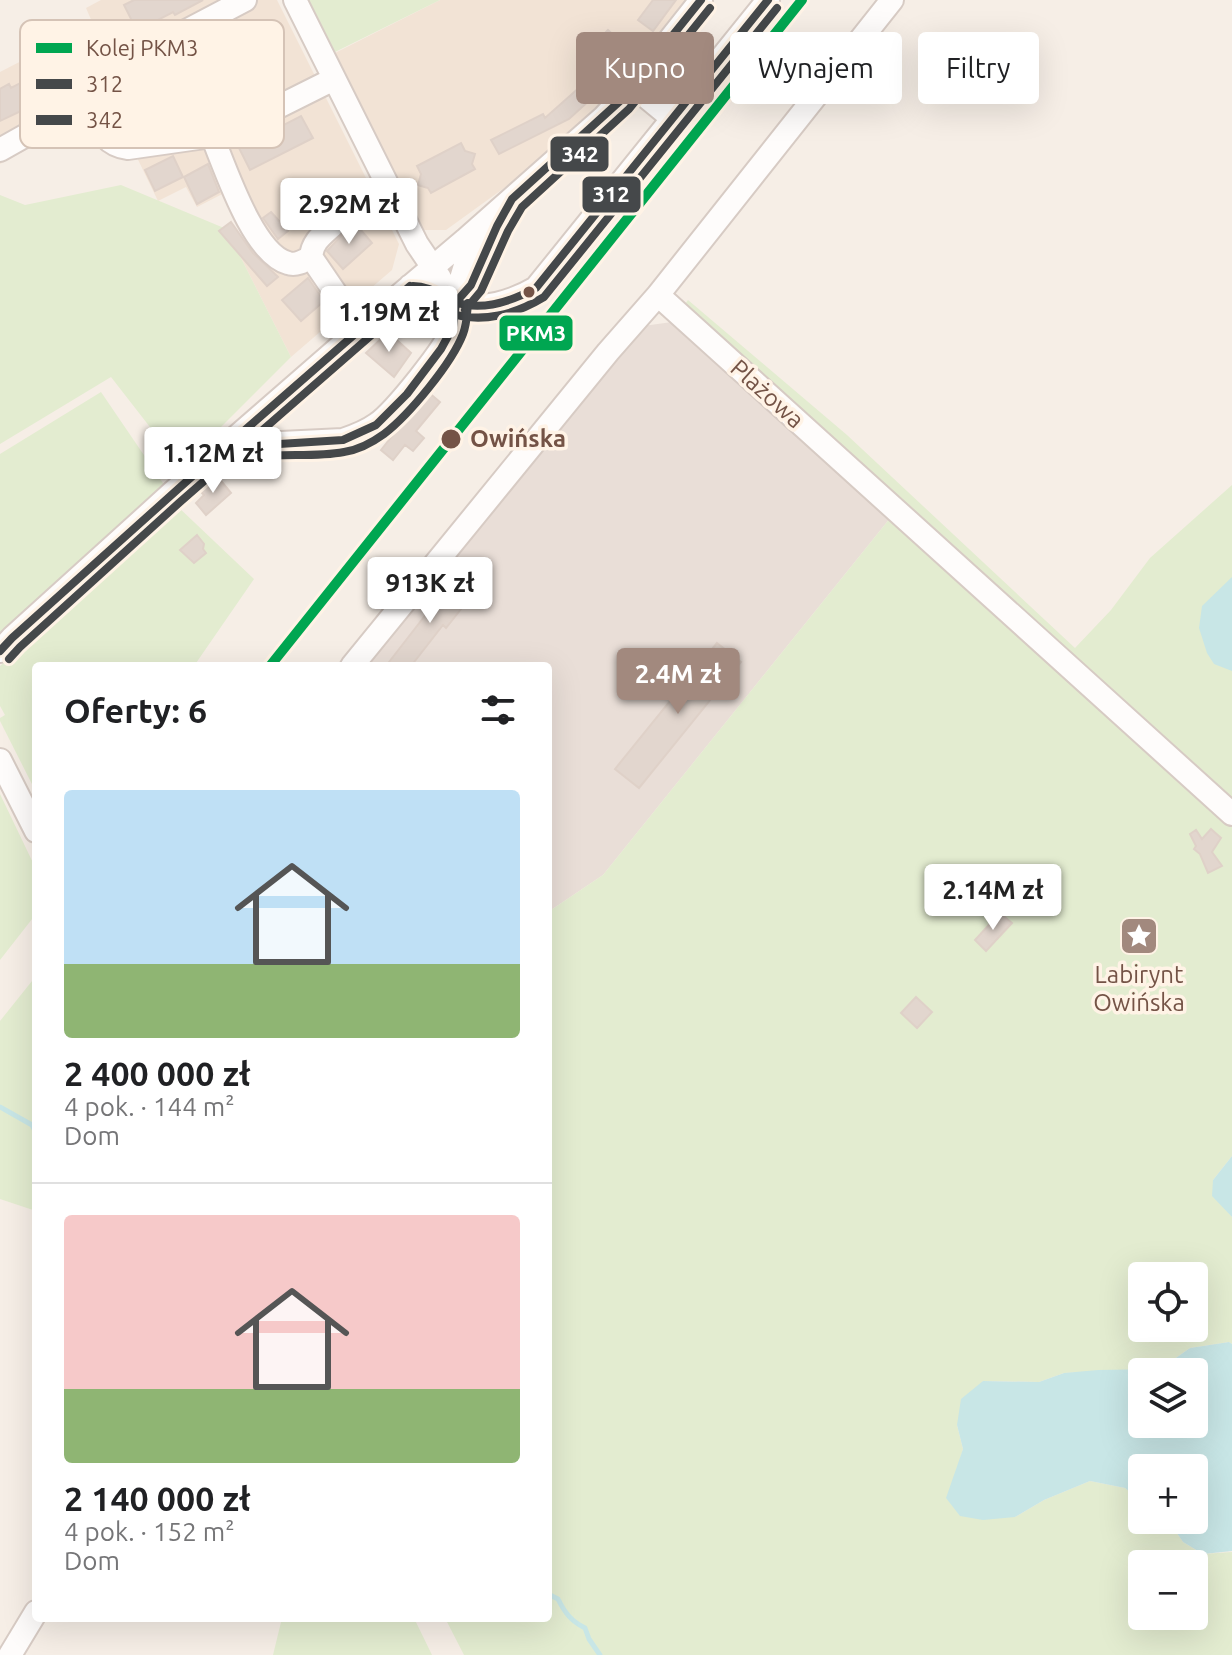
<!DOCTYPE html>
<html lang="pl">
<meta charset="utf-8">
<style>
:root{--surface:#fff;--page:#f2f2f2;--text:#202124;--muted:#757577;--line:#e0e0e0;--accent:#a2897e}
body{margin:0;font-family:Ubuntu,sans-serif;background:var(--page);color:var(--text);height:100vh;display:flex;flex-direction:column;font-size:30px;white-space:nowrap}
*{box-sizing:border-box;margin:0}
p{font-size:26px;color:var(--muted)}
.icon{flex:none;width:44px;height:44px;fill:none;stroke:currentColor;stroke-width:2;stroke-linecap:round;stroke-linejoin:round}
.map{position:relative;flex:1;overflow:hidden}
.details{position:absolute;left:32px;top:662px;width:520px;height:960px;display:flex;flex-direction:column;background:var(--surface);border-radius:8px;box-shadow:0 8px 32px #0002}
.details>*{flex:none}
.banner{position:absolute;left:576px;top:32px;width:536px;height:72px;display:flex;gap:16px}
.buttons{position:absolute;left:1128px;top:1262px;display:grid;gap:16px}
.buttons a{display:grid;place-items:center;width:80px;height:80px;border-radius:8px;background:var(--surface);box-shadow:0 8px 32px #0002;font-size:40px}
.price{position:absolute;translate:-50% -68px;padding:0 18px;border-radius:8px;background:#fff;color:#222;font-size:26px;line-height:52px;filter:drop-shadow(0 2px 4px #0008)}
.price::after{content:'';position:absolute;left:50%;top:48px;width:24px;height:18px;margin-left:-12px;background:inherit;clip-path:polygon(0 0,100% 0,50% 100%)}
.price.selected{background:var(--accent);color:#fff}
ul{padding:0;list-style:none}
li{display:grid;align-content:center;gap:16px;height:424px;padding:0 32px}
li+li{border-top:2px solid var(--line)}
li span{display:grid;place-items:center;height:248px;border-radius:8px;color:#555}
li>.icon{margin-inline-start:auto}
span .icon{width:144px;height:144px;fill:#fffc;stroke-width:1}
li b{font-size:34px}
h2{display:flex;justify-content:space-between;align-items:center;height:96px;padding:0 32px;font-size:34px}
.pill{padding:0 28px;border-radius:8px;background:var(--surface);box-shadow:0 8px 32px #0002;font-size:28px;line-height:72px}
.pill.selected{background:var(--accent);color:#fff}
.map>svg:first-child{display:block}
</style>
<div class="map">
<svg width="1232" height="1655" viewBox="0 0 1232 1655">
<rect width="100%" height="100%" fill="#f6eee6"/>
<!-- residential -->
<path fill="#f2e3d5" d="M101 0H277L399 244 392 270 291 357 239 254 267 230 259 220 242 184 197 207 186 187 158 201 128 139 116 141 94 113 0 164V72L93 24 86 8Z
M440 0H689L609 101 522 175 446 230H424L335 53Z"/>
<!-- industrial -->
<path fill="#e9ded7" d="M672 322 891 517 603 875 548 912V666H361L636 327Z"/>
<!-- green -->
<path fill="#e3ecd0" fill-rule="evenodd" d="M309 0H440L335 52Z
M121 185 224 228 220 232 239 254 291 357 181 467 111 377 0 444V195L25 205Z
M688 300 847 435 1075 648 1111 610 1150 558 1232 485V1156L1213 1180 1224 1207 1232 1217V1344L1229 1342 1190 1348 1160 1369 1064 1373 1039 1382 983 1381 957 1425 963 1449 958 1466 1015 1517 1044 1500 1090 1481 1125 1488 1142 1502V1520H1168L1183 1542 1203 1554 1232 1552V1655H464L445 1618H548V912L603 875 891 517 672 322ZM1142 1276H1194V1328H1142ZM1142 1564H1194V1616H1142Z
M101 392 165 486 0 634V454Z
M175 504 254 579 194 666H36V792L0 721V718L5 715 0 706V666Z
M0 794 36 869V914L0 960Z
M36 976V1211L0 1199V1021Z
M282 1618H414L432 1655H273Z"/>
<!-- water -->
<path fill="#c8e6e6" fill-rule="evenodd" d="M1232 577V671L1214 664 1207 653 1199 628 1202 606Z
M1232 1156V1217L1212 1196 1213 1180Z
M1229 1342 1232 1344V1551L1203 1554 1183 1542 1168 1520H1194V1468H1142V1502L1125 1488 1090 1481 1044 1500 1015 1517 983 1520 960 1516 946 1498 963 1449 957 1425 961 1399 983 1381 1039 1382 1064 1373 1098 1370 1160 1369 1190 1348ZM1194 1372V1424H1142V1372Z"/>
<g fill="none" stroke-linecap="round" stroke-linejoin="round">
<!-- stream -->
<path stroke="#c8e6e6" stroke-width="5" d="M0 1107 32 1125 36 1133
M548 1594 558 1599C565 1613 571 1621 585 1628L589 1639 600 1655"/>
</g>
<!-- building -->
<path fill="#e2d6ce" stroke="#dfd1c8" stroke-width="2" d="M134 0H203L175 15 173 12 137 31 124 5Z
M653 0H676L653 31 638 20Z
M608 30 620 41 597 65 585 54Z
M73 56 86 80 24 113 23 110 0 121V89L9 84 11 88Z
M580 87 591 99 569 119 499 154 491 140 543 114 545 118Z
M301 116 313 138 250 170 239 148Z
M461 143 465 151 475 154 472 164 475 169 431 193 428 188 418 185 421 174 417 166Z
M173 156 183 177 155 191 145 170Z
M208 164 219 192 197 204 184 177Z
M271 212 288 231 278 239 263 218Z
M231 222 253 253 278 277 267 286 219 231Z
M354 222 372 243 343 269 327 251Z
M308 278 324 301 301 321 282 300Z
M388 332 411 353 394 377 366 353Z
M427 391 440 402 416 431 424 438 413 451 405 445 393 460 381 450 400 426 398 424Z
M217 476 231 493 206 515 196 503 204 495 200 491Z
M197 535 204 544 203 549 206 553 194 563 180 550Z
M448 582 469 599 446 628 443 625 411 666H386L427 613 424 611Z
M717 643 741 662 639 788 615 769Z
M1211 829 1221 838 1212 852 1222 866 1208 873 1200 854 1194 849 1196 846 1190 834 1196 830 1202 839Z
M1000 913 1012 923 986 951 975 940Z
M916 997 932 1012 917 1028 901 1013Z"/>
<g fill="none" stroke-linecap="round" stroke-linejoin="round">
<!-- minor casing -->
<g stroke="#d7cbc4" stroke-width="26">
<path id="minor" d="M295 0 417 244 440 278
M633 86 673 119
M85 102C97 123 102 145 128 148L212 136 234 129 334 79
M212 136C225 167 253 254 288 263 296 266 304 261 311 257L360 329
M0 150 85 102 148 51 245 0
M311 257C312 242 322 235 332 226
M410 286C435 285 436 295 456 302 481 312 514 301 536 288L768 0
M658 295 1232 814
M225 452 260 444 343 440C355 436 366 432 377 424 394 412 447 347 453 327 455 318 455 310 456 302 460 277 468 253 481 231
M0 651 12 638 172 493 382 310 465 240 604 117 633 86 701 0
M352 666 608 352 658 295 892 0
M0 760 36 831
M10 1655 36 1612"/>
</g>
<!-- minor -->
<use href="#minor" stroke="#fefcfb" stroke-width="22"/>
<!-- bus-1 casing -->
<g stroke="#fff3e6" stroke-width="14">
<path id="bus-1" d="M413 286C430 286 440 296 455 302 482 312 512 301 536 288L768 0
M456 302 471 285 497 226 512 199 620 101 701 0
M214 457 410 286
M0 651 12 638 216 455 263 445 343 440 376 425 407 394 441 349 453 327 456 302"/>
</g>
<!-- bus-2 casing -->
<g stroke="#fff3e6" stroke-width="14">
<path id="bus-2" d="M465 310 481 291 508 231 522 207 629 109 710 8
M218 469C257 447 302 460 344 452 358 450 373 442 384 434 409 415 452 363 463 334 467 324 467 313 468 303
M9 659 20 647 180 502 414 298C428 299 438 308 450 313 482 324 516 314 544 297L777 8"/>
</g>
<!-- bus-1 -->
<use href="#bus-1" stroke="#45484a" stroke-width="8"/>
<!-- bus-2 -->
<use href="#bus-2" stroke="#45484a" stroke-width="8"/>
<!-- rail-1 casing -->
<g stroke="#fff3e6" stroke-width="16">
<path id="rail-1" d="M270 666 802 0"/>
</g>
<!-- rail-1 -->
<use href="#rail-1" stroke="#00a651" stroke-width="10"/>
</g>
<!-- icons -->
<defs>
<g id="sight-square" transform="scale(2)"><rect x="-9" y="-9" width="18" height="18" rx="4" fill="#a2897e" stroke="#fff3e6"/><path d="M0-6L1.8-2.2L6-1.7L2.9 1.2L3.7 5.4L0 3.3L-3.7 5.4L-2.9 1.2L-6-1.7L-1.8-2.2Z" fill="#fff"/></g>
</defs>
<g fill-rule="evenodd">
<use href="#sight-square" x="1139" y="936"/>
</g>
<!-- markers -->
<g fill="#745346" stroke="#fff3e6" stroke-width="3">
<circle cx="529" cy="292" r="7"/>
<circle cx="451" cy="439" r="11"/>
</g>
<g text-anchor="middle" stroke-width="7" stroke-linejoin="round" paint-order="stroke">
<!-- street labels -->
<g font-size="24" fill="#745346" stroke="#fff3e6">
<text transform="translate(767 394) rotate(42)" y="8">Plażowa</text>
</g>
<!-- stop labels -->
<g font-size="24" font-weight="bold" fill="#745346" stroke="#fff3e6" text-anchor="start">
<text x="470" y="447">Owińska</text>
</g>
<!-- poi labels -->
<g font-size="24" fill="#745346" stroke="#fff3e6">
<text x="1139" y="983">Labirynt<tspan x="1139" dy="28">Owińska</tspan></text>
</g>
</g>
<!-- legend -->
<rect x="20" y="20" width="264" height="128" rx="12" fill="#fff3e6" stroke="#d5c3b6" stroke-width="2"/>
<rect x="36" y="43" width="36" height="10" fill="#00a651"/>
<rect x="36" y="79" width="36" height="10" fill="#45484a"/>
<rect x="36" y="115" width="36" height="10" fill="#45484a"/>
<g font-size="22" fill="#745346">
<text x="86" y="56">Kolej PKM3</text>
<text x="86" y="92">312</text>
<text x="86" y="128">342</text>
</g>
<g stroke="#fff3e6" stroke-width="3">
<rect x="549" y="135" width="61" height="38" rx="8" fill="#45484a"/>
<rect x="581" y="175" width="61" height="39" rx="8" fill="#45484a"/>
<rect x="498" y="314" width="76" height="38" rx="8" fill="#00a651"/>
</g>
<g font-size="22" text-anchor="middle" font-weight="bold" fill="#fff">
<text x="580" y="162">342</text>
<text x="611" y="202">312</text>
<text x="536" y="341">PKM3</text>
</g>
</svg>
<div class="buttons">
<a><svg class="icon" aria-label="locate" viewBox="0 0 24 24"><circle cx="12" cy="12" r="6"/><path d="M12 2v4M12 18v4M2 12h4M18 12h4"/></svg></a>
<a><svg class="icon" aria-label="layers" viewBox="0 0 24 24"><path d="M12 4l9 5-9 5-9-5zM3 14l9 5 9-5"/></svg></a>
<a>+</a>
<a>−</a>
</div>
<b class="price" style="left:349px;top:246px">2.92M zł</b>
<b class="price" style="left:389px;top:354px">1.19M zł</b>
<b class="price" style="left:213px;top:495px">1.12M zł</b>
<b class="price" style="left:430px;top:625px">913K zł</b>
<b class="price selected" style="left:678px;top:716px">2.4M zł</b>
<b class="price" style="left:993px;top:932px">2.14M zł</b>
<div class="banner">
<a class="pill selected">Kupno</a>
<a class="pill">Wynajem</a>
<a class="pill">Filtry</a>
</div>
<section class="details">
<h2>Oferty: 6<svg class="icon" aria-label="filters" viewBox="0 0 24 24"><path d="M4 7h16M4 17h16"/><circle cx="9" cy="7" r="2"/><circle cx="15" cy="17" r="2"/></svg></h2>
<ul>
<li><span style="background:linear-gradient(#bfe0f5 70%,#8fb573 0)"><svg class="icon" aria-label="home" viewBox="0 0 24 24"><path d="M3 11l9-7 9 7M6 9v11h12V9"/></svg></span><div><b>2 400 000 zł</b><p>4 pok. · 144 m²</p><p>Dom</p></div></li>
<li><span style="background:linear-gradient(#f6c9c9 70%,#8fb573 0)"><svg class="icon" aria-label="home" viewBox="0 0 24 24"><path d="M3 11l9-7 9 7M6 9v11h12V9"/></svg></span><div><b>2 140 000 zł</b><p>4 pok. · 152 m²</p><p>Dom</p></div></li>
</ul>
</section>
</div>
